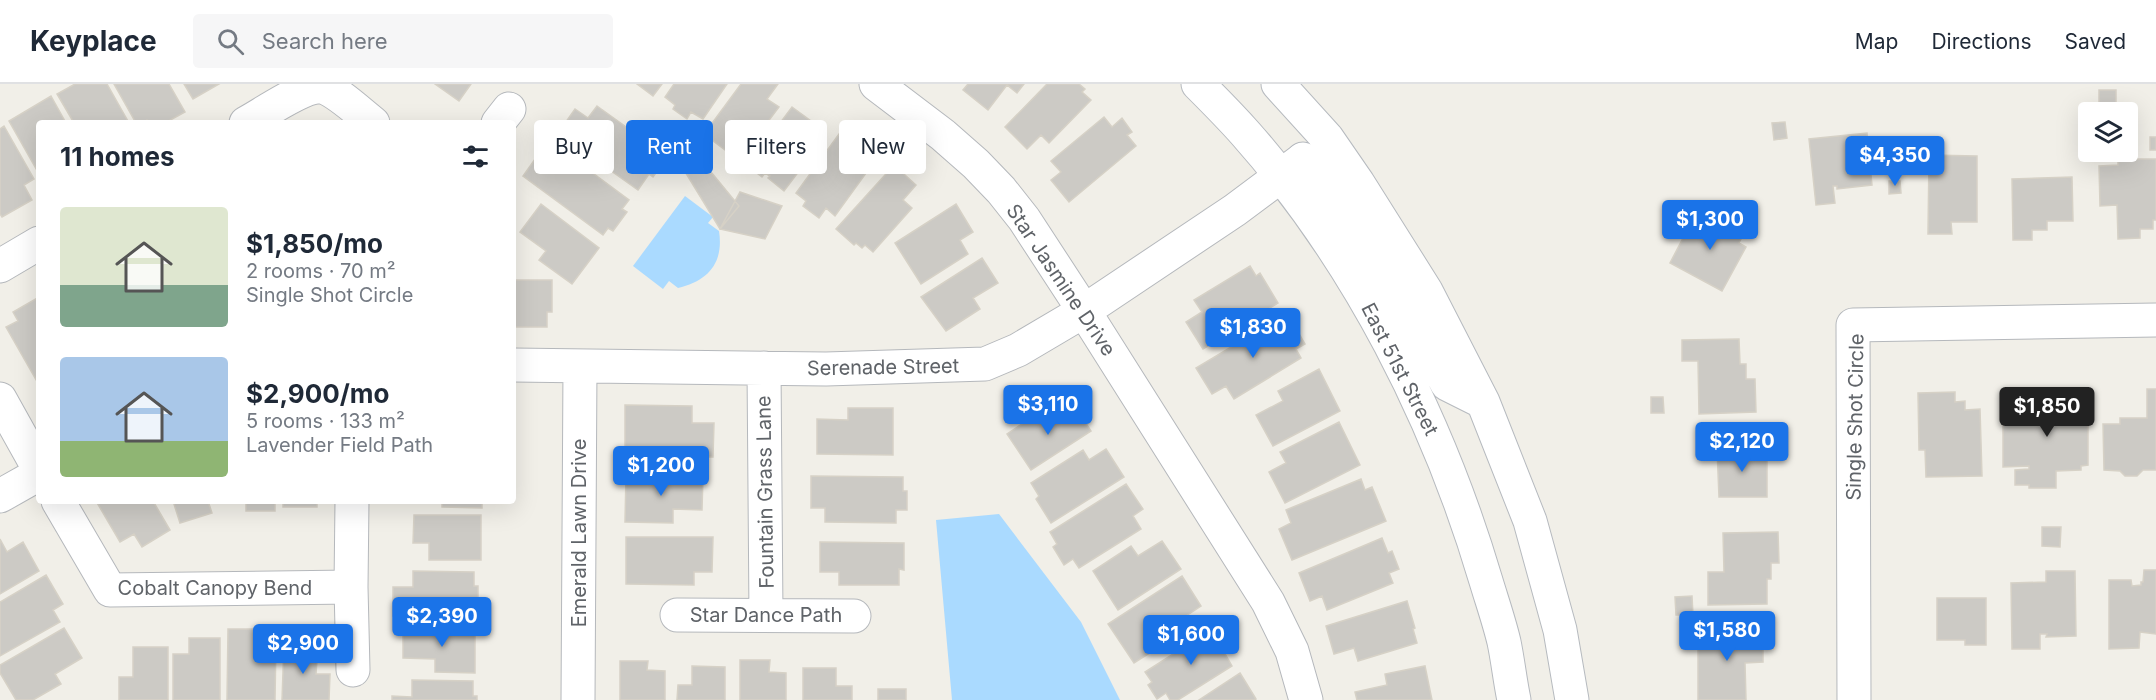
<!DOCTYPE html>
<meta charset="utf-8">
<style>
:root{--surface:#fff;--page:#f6f6f7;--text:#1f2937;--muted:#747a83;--line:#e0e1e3;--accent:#1a73e8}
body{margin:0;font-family:Inter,sans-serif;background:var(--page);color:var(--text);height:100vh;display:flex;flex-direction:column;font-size:22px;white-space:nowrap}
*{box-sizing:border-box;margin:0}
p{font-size:20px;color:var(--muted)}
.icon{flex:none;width:33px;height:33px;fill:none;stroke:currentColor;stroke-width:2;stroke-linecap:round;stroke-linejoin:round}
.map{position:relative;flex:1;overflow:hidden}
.sheet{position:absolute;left:36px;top:36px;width:480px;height:384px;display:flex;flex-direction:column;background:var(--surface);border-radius:6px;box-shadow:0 6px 24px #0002}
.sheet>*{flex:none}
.guide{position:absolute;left:534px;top:36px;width:570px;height:54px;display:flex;gap:12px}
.buttons{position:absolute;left:2078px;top:18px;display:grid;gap:12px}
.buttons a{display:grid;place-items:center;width:60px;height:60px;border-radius:6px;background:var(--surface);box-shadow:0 6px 24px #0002;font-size:30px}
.price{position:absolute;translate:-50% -51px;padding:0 14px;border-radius:6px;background:var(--accent);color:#fff;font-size:20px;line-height:39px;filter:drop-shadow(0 2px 3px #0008)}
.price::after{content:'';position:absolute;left:50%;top:36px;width:18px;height:14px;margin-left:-9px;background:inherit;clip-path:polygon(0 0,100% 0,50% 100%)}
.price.current{background:#222;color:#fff}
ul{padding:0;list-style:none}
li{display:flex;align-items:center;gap:18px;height:150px;padding:0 24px}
li span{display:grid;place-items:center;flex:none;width:168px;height:120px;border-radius:6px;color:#555}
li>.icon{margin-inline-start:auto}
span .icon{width:72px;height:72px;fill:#fffc;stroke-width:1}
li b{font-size:26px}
h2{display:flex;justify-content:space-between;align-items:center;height:72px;padding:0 24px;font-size:26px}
.pill{padding:0 21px;border-radius:6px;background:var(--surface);box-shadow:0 6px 24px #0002;font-size:21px;line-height:54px}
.pill.current{background:var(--accent);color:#fff}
header{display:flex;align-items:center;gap:36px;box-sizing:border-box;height:84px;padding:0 30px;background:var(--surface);border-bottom:2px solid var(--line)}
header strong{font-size:28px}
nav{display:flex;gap:33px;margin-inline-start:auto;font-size:21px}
.search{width:420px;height:54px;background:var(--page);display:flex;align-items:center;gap:15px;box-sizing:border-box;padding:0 21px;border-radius:6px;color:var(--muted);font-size:22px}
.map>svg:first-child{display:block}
</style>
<header>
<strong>Keyplace</strong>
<div class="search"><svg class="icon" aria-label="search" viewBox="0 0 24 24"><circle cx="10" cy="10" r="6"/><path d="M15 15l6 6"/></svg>Search here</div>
<nav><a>Map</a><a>Directions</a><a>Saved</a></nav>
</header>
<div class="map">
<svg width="2156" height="616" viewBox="0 0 2156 616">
<rect width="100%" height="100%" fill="#f1efe8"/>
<!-- water -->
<path fill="#aadaff" d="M685 112 713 133 708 139 719 147C724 179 708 197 678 204L669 197 663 205 633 182Z
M999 430 1081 538 1120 616H952L936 436Z"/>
<!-- building -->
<path fill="#cccac5" stroke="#d6d1c6" stroke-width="1.5" d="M75 0H107L129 39H74L57 10Z
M114 0H169L185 28 165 39H149L147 36 142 39H136Z
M184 0H219L193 15Z
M435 0H471L459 17Z
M637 0H662L653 12Z
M674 0H727L703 35 691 28 687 35 673 25 675 21 665 13Z
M741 0H778L767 15 779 23 742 72 732 64 729 69 704 50Z
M968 0H1024L1017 9 1007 1 988 26 963 6Z
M1047 0H1079L1085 5 1082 8 1091 16 1049 59 1041 51 1027 65 1005 43Z
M2099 6H2116V22H2099Z
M51 12 66 39H39V90L9 37Z
M597 22 658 66 651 75 661 82 653 93 649 90 638 106 558 49 575 25 588 34Z
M792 23 815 40 797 65 809 74 784 107 768 94 770 92 765 89 762 93 748 82Z
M1104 33 1112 43 1122 34 1132 48 1127 51 1136 62 1069 118 1051 96 1061 88 1051 77Z
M1785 38 1787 54 1774 56 1772 39Z
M847 39 870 56 863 64 877 74 835 132 826 124 819 134 803 122 806 117 796 109Z
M4 42 34 95 24 101 32 116 2 133 0 130V45Z
M1867 49 1872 101 1837 105V102H1833L1835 119 1816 121 1809 55Z
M2150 53H2156V66H2150Z
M559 64 629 116 622 125 627 128 613 147 608 144 603 151 523 92 540 68 550 76Z
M697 71 739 122 720 145 684 86Z
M1929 71 1977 72V138H1951L1952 150H1928Z
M2118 75H2156V136H2153V145H2140V154L2118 155 2117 121 2100 122 2099 82 2118 81Z
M894 81 916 101 903 116 912 124 873 168 865 161 862 164 856 159 854 161 836 145Z
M2072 93 2073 137H2047V146H2032V156H2013L2012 95Z
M1889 97H1900L1901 109 1889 110Z
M740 108 782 122 765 155 720 145Z
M541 120 599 164 572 200 539 176 546 167 520 148Z
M956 120 973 148 960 156 968 170 921 200 895 159Z
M1715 132 1745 147 1739 159 1746 163 1722 207 1670 179 1694 133 1710 141Z
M982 174 998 199 973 214 980 225 946 247 921 213Z
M1250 182 1256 192 1260 189 1278 219 1203 265 1186 238 1202 228 1194 216Z
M513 196H552V228H547V243H513Z
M39 213V301L6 243 18 237 13 228Z
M1283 232 1291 245 1295 243 1305 260 1296 265 1301 274 1234 315 1226 302 1212 310 1196 284Z
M1739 255 1740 280H1746V295H1755L1756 328 1699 330 1698 277H1682V256Z
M1319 285 1340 327 1273 362 1256 331 1283 317 1278 307Z
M2147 305H2156V386H2143L2137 392H2125L2120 387 2104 386 2103 340H2120V334H2147Z
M2053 306H2088V381L2081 382V386L2056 387V404H2029V401H2015V386L2029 385V382L2003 383V320L2053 322Z
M1955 308V318L1965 317V326L1980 325 1982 392 1926 393 1925 366H1919L1918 309Z
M1651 313H1663L1664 329H1651Z
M625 321 692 322V339H714L713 373 625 372Z
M1074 321 1091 347 1031 386 1007 350 1043 326 1051 337Z
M848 324H893V371L817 370V335L848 336Z
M1339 338 1360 381 1285 419 1269 388 1286 379 1280 368Z
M1759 363V374H1767V413H1719L1717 364Z
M1106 365 1124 393 1051 439 1036 415 1039 412 1031 399 1083 366 1089 376Z
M626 391 703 392 702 426 673 425V439L625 438Z
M811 392 903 393V407H907V426H896V439L825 438V424H811Z
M1361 395 1365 406 1372 403 1386 437 1292 476 1279 445 1291 439 1286 426Z
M1126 400 1143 425 1133 432 1141 445 1079 484 1073 475 1064 481 1053 463 1057 460 1050 448Z
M96 417H153L170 446 142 463 134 450 120 458Z
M173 417H208L212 429 180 439Z
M246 417H275V427H246Z
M283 417H317V423H283Z
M442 417H482V424L442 423Z
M414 431H481V476H429V459H413Z
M2042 443H2061L2060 463 2042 462Z
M1778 448 1779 479H1771V495H1767V520L1708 521V488H1724L1723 449Z
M626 453H713L712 488H694V501L626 500Z
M1382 454 1388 469 1392 467 1399 485 1389 489 1393 499 1327 526 1322 512 1310 517 1299 489Z
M0 455 7 468 23 458 39 487 0 510Z
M1162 457 1181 485 1118 526 1093 487 1131 462 1138 472Z
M820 458 904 459V486L899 485V501H839V488H820Z
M2144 486H2156V550L2140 548 2139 564 2109 565V496H2131L2132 502 2141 501V498H2143Z
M413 487 474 488V502H478V533L393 532V503H413Z
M2046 487H2075L2076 552 2046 553 2047 550H2040V565H2012L2011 499 2046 498Z
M46 491 63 520 53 526 60 538 0 572V518Z
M1182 492 1201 522 1186 532 1192 542 1134 579 1108 540Z
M1692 512 1693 531H1676L1675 513Z
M1937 514H1986V561H1965V556H1937Z
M1407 517 1415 544 1413 545 1417 559 1358 577 1354 564 1334 570 1326 542Z
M1220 540 1233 562 1224 568 1232 582 1178 616H1170L1166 609 1157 615 1148 601 1152 598 1145 588Z
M403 543 475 545V589L435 588V575L403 574Z
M64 544 82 574 55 590 61 600 33 616H16L0 589V581Z
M228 545H260V556H276L275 616H227Z
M1698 545H1763V578L1745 579 1746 616H1698Z
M189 554H220V616H173V570H189Z
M284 560 318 561 316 590H330L329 616H282Z
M133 563H168V616H119V593H133Z
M740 576H770L769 588 786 589V616H740Z
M620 577H648L647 586 665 587V616H620Z
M692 582 725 583V616H677L678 601H692Z
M1425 582 1432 616H1357L1355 608 1387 601 1385 590Z
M803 584H836V602H852V616H803Z
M1240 589 1256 615 1254 616H1199Z
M412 596 473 597V612H477V616H392V612L412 613Z
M878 605H906V616H878Z"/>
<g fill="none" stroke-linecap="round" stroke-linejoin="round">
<!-- street casing -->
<g stroke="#b5b8bc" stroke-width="35">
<path id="street" d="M876 0 943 51 976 80 1001 106 1024 135 1084 227 1268 518 1292 567 1306 616
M246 39C263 30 305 0 323 3 338 8 360 29 373 39
M498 39 509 25
M0 182 39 159
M513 281 826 285 985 280 1018 266 1084 227 1235 126 1302 76
M764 284 766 531
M0 315 39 385
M0 412 39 390
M58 417 110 506 351 503
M352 417 351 503 353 586
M677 531 854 532
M578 616 580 283
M1854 616 1853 241 2156 236"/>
</g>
<!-- secondary casing -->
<g stroke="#b6babf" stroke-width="35">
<path id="secondary" d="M1198 0C1214 16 1230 32 1245 49 1358 176 1438 335 1486 497 1492 517 1499 537 1504 558 1508 577 1510 597 1514 616
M1278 0 1327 54 1358 99 1426 207 1483 318 1530 437 1560 546 1572 616
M1303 75 1352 139 1403 218 1447 300 1483 318"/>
</g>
<!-- street -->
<use href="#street" stroke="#fff" stroke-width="33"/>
<!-- secondary -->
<use href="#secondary" stroke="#fff" stroke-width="33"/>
</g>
<g text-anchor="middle" stroke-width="4.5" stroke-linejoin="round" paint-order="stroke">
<!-- street labels -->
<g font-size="20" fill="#5f6368" stroke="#fff">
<text transform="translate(1061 196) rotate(56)" y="7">Star Jasmine Drive</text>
<text transform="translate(883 283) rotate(-1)" y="7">Serenade Street</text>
<text transform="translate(1400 285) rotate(63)" y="7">East 51st Street</text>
<text transform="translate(1855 333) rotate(-89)" y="7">Single Shot Circle</text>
<text transform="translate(765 408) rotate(-91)" y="7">Fountain Grass Lane</text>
<text transform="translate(579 449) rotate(-90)" y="7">Emerald Lawn Drive</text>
<text x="215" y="511">Cobalt Canopy Bend</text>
<text x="766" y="538">Star Dance Path</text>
</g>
</g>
</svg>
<div class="buttons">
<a><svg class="icon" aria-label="layers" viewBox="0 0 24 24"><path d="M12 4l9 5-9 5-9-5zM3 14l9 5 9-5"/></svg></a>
</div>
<b class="price" style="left:1895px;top:103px">$4,350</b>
<b class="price" style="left:1710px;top:167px">$1,300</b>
<b class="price" style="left:1253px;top:275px">$1,830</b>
<b class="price" style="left:1048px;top:352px">$3,110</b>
<b class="price current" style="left:2047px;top:354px">$1,850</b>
<b class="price" style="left:1742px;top:389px">$2,120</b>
<b class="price" style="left:661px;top:413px">$1,200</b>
<b class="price" style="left:442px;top:564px">$2,390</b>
<b class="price" style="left:1727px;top:578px">$1,580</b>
<b class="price" style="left:1191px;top:582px">$1,600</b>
<b class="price" style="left:303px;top:591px">$2,900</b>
<div class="guide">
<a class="pill">Buy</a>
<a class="pill current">Rent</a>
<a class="pill">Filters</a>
<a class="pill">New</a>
</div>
<section class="sheet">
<h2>11 homes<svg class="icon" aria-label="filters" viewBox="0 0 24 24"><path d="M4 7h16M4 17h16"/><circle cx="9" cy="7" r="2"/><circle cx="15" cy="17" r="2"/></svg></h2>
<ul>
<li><span style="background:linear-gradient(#dfe7d0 65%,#7fa58c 0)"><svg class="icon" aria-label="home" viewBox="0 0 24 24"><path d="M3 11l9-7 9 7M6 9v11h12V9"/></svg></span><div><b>$1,850/mo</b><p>2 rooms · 70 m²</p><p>Single Shot Circle</p></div></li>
<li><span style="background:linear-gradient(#a9c7e8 70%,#8fb573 0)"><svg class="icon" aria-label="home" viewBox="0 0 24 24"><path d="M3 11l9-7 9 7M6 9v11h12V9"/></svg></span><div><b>$2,900/mo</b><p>5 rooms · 133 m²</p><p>Lavender Field Path</p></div></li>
</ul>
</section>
</div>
